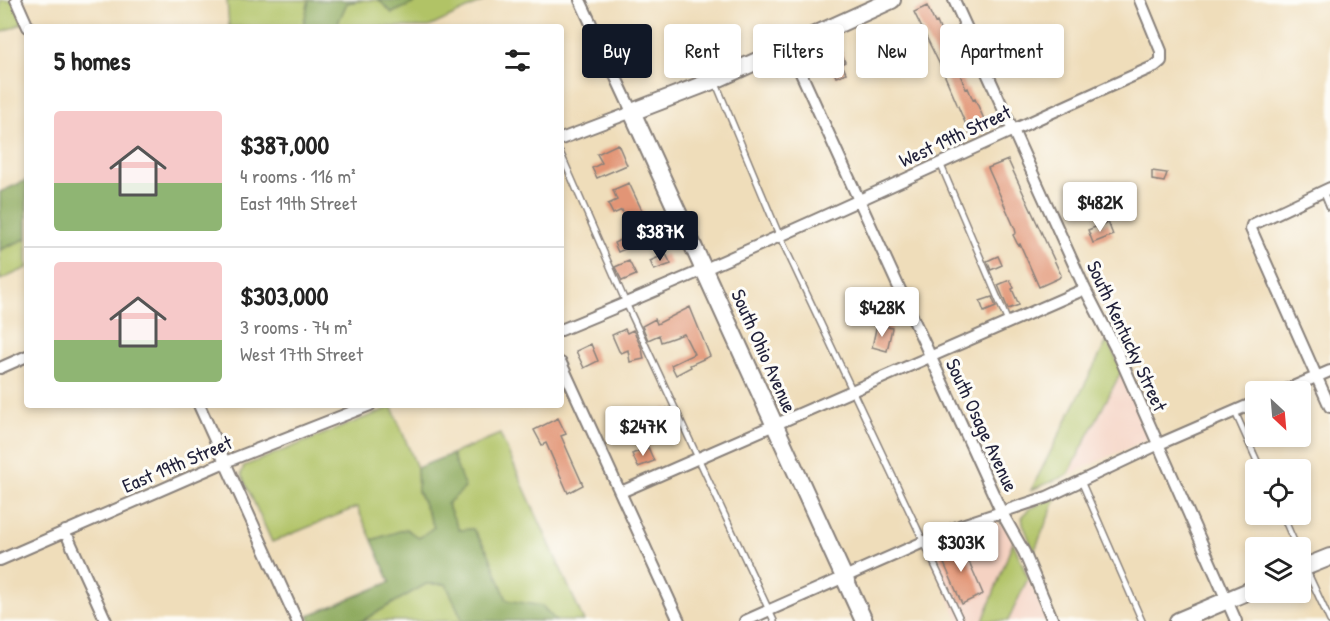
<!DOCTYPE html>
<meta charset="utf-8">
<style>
:root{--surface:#fff;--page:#f2f2f2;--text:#222;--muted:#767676;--line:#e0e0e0;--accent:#111827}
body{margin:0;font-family:"Patrick Hand",sans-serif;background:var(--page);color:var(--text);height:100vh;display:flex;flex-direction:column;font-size:22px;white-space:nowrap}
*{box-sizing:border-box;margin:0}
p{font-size:20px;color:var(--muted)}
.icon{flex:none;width:33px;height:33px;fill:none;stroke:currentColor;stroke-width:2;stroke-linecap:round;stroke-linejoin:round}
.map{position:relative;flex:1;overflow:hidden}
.side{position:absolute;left:24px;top:24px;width:540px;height:384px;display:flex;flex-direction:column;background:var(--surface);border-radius:6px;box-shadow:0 3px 9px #0003}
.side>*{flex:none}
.hud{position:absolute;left:582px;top:24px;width:570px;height:54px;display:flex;gap:12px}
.needle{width:39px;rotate:154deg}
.fabs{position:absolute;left:1245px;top:381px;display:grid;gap:12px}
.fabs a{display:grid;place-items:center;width:66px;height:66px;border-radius:6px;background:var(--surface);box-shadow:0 3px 9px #0003;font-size:30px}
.price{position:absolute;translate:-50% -51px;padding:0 14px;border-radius:6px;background:#fff;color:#222;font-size:20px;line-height:39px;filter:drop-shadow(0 2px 3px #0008)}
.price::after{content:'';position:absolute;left:50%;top:36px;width:18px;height:14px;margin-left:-9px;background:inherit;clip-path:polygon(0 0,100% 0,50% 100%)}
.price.on{background:var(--accent);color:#fff}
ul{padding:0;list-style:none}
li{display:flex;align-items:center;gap:18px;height:150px;padding:0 30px}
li+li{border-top:2px solid var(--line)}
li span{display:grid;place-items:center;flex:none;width:168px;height:120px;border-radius:6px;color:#555}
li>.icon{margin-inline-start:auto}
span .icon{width:72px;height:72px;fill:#fffc;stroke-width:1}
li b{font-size:26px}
h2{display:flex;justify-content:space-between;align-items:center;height:72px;padding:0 30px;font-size:26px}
.pill{padding:0 21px;border-radius:6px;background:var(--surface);box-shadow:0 3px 9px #0003;font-size:21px;line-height:54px}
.pill.on{background:var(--accent);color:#fff}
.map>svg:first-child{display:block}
</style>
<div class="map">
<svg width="1330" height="621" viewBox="0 0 1330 621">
<rect width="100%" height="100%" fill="#fdfcf7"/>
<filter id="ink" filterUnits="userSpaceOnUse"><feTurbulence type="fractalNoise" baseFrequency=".0167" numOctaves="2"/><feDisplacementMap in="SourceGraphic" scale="12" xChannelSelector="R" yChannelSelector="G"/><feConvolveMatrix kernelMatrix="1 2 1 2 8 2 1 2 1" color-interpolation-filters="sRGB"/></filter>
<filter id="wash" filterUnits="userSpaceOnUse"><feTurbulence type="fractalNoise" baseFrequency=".008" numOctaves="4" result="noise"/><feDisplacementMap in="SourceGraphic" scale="24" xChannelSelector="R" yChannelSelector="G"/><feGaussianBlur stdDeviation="1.35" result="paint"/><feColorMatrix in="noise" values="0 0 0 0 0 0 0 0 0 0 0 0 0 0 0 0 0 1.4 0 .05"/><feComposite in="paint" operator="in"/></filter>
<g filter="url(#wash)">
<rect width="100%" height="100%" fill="#efddba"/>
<!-- built -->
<path fill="#f5d2c2" d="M1122 370 1147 430V438L1142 442 1068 475Z
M996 522 1005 526 1013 542 983 621H959L927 549Z
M1028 578 1047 621H1008Z"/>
<!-- green -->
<path fill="#b1c366" stroke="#6a7250" stroke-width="1.5" d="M0 0H13L23 23 0 33Z
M227 0H309L303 27H229Z
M363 0H379L392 13 416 2V0H486L429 27H336L347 3Z
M27 238V268L0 280V250Z
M1107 341 1122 370 1068 475 1031 490Z
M392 407 417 468 418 491 434 527 419 538 406 529 372 540 357 507 272 542 241 474 244 466Z
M500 434 584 621H556L542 606 507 601 488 552 473 529 459 530 447 504 464 488 452 454Z
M1057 496 1034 552 1023 523 1022 516 1029 509Z
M1013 542 1028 578 1008 621H983Z
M426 584H446L463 621H362Z"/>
<!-- forest -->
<path fill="#8ca95b" stroke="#57664b" stroke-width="1.5" d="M309 0H363L347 3 336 27H303Z
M379 0H416V2L392 13Z
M27 180V238L0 250V192Z
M452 454 465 488 447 504 459 530 473 529 488 552 507 600 542 606 556 621H463L446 584H426L362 621H310L308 616 390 582 372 540 406 529 419 538 434 527 418 491 417 468Z"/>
<g id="blocks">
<!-- building -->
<path fill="#e29576" d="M927 6 935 23 937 22 949 51 950 50 966 89 968 88 973 100 975 99 987 126 970 134 941 67 914 12Z
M839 47 845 62 842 64 846 73 836 77 826 53Z
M618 144 627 165 597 178 592 168 602 163 597 154Z
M1008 160 1061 275 1059 278 1039 287 1020 244 1018 245 1013 235 1016 233 1015 229 988 168Z
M1152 171 1167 173 1164 182 1152 180Z
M629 183 654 236 618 252 614 243 632 234 622 210 613 214 608 204 617 200 613 190Z
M1108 222 1113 235 1093 243 1088 230Z
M666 254 671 264 654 270 650 261Z
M998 256 1002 265 991 270 987 261Z
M629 261 636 275 622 281 615 267Z
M1010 280 1014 288 1012 289 1019 305 1008 309 998 285Z
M992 297 996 307 984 312 980 301Z
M690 307 710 356 690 365 691 367 676 375 671 365 694 354 684 334 661 342 659 335 648 340 642 326 655 319 657 324Z
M877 324 892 328 887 351 872 347Z
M625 329 627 333 633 330 642 349 644 359 630 362 628 350 621 353 619 351 612 335Z
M591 344 598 361 584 368 576 351Z
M667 408 674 422 666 426 658 412Z
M558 418 566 434 561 436 583 485 568 493 546 443 542 445 534 430Z
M648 447 654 461 638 467 632 454Z
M961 543 983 594 962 604 939 552Z"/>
</g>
</g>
<g filter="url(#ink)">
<use href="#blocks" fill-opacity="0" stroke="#88807a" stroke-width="1.5"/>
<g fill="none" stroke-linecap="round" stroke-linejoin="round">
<!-- lane casing -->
<g stroke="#88807a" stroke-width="8">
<path id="lane" d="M715 81 780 237 961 621
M561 154 626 303 774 621
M940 163 1008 322
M1323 191 1330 208
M1235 412 1261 470
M1081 481 1142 621
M1282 514 1297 548
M1300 556 1330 621"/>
</g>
<!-- street casing -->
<g stroke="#88807a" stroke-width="14">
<path id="street" d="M16 0 28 27
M954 0 1085 289 1118 353 1236 621
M789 47 1002 513 1024 552 1053 621
M561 139 632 112 580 0
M1330 188 1258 222 1252 225 1251 229 1330 407
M561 330C762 248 957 154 1155 66L1161 61V51L1140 0
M561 363 679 621
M0 368 27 356
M1281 392 1330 371
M199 405 297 621
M621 492 1085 289
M65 531 106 621
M0 560 225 462 370 405
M745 621 962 525 1047 497 1157 445 1256 402"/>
</g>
<!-- secondary casing -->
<g stroke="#88807a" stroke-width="20">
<path id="secondary" d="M1300 569 1330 557
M864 621 632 112 715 80 892 0
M1178 621 1256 588"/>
</g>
<!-- lane -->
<use href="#lane" stroke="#fff" stroke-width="5"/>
<!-- street -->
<use href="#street" stroke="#fff" stroke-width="10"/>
<!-- secondary -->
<use href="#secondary" stroke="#fff" stroke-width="16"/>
</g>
</g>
<g text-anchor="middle" stroke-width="6" stroke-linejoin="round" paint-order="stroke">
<!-- street labels -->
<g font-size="20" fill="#22223b" stroke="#fdfcf7">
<text transform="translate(955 136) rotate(-25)" y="7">West 19th Street</text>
<text transform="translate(1127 336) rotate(65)" y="7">South Kentucky Street</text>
<text transform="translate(764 351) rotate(66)" y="7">South Ohio Avenue</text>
<text transform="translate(982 425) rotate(65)" y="7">South Osage Avenue</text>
<text transform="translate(177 464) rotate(-23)" y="7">East 19th Street</text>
</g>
</g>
</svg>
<div class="fabs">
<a><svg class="needle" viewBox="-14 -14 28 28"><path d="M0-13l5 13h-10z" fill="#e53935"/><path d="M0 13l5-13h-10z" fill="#767676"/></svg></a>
<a><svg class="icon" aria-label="locate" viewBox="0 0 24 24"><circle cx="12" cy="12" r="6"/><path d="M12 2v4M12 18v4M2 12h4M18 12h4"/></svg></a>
<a><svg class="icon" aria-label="layers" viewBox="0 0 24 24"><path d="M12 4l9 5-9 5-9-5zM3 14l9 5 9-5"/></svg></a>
</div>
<b class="price" style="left:1100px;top:233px">$482K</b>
<b class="price on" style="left:660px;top:262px">$387K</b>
<b class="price" style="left:882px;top:338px">$428K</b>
<b class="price" style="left:643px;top:457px">$247K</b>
<b class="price" style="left:961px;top:573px">$303K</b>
<div class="hud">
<a class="pill on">Buy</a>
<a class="pill">Rent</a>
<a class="pill">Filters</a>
<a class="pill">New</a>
<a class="pill">Apartment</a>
</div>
<section class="side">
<h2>5 homes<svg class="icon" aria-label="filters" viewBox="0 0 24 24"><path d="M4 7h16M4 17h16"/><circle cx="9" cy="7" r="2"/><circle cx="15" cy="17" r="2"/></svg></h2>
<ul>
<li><span style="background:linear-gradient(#f6c9c9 60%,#8fb573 0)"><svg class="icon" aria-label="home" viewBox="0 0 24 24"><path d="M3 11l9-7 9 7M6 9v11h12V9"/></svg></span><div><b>$387,000</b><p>4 rooms · 116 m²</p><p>East 19th Street</p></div></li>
<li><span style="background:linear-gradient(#f6c9c9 65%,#8fb573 0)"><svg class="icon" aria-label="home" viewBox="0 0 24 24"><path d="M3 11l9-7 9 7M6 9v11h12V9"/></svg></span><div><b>$303,000</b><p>3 rooms · 74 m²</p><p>West 17th Street</p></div></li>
</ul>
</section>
</div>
